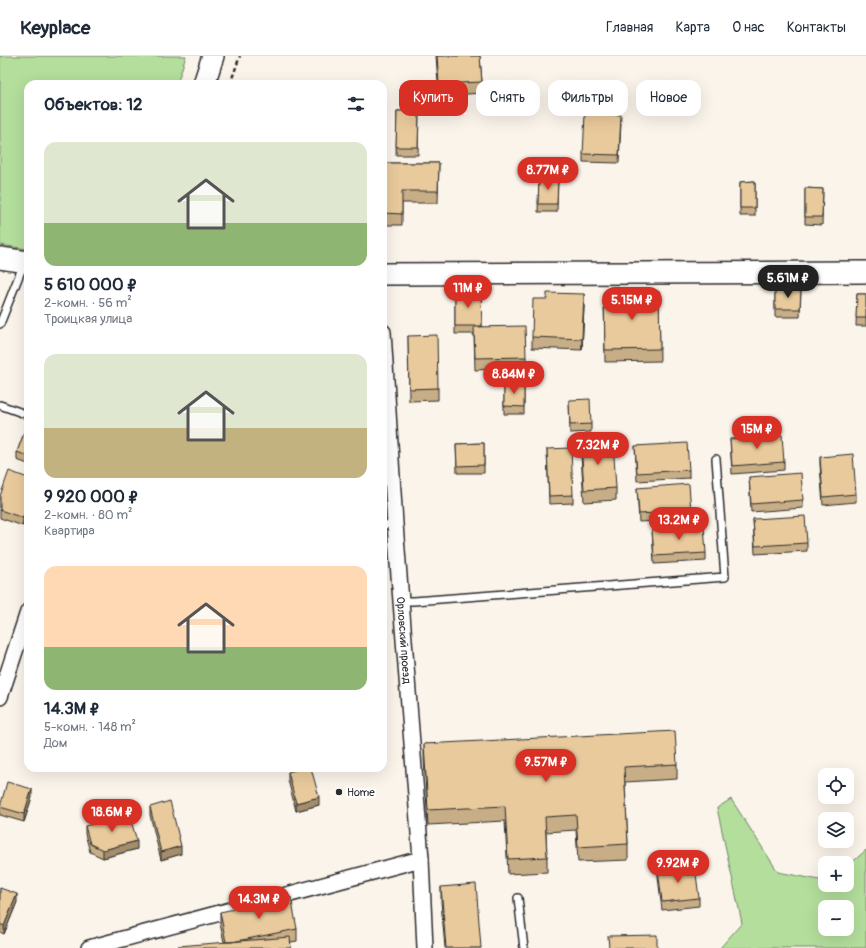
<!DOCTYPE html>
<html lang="ru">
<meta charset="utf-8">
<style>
:root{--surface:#fff;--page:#f6f6f7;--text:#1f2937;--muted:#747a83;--line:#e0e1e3;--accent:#d93025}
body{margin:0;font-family:Pangolin,sans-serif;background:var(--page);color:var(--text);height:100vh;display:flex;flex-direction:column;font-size:15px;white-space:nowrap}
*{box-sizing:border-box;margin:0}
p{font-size:13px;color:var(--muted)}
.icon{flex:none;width:22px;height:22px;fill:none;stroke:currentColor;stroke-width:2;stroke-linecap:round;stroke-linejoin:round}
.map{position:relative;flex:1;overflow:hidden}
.side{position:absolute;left:24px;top:24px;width:363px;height:692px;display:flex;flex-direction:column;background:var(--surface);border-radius:12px;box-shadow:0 4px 16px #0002}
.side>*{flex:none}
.top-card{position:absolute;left:399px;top:24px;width:380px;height:36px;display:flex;gap:8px}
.fabs{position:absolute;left:818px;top:712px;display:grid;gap:8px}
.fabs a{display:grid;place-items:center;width:36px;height:36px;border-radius:8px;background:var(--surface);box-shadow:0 4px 16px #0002;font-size:20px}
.price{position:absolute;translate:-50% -34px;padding:0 9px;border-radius:14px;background:var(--accent);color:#fff;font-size:13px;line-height:26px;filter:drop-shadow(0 1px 2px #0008)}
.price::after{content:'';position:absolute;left:50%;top:24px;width:12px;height:9px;margin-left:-6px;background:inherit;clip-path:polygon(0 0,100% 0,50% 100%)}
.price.selected{background:#222;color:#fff}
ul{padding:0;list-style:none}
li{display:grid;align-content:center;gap:8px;height:212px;padding:0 20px}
li span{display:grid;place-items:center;height:124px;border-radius:12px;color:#555}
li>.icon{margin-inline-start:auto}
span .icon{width:72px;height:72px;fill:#fffc;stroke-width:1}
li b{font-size:17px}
h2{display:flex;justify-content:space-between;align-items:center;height:48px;padding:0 20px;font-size:17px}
.tag{padding:0 14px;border-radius:12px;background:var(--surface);box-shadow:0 4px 16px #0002;font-size:14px;line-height:36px}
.tag.selected{background:var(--accent);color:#fff}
header{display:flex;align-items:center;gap:24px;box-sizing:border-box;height:56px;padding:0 20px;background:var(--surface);border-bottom:1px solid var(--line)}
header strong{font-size:19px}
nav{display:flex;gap:22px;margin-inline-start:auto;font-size:14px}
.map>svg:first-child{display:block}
</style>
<header>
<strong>Keyplace</strong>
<nav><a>Главная</a><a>Карта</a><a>О нас</a><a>Контакты</a></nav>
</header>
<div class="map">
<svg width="866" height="892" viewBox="0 0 866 892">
<rect width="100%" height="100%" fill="#fbf4eb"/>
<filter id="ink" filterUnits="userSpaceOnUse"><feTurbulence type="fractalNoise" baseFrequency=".025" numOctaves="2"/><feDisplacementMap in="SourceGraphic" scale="8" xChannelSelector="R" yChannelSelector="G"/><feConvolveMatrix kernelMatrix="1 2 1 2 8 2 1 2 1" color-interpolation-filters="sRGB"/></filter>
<g filter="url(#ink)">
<!-- green -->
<path fill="#b3de9c" stroke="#6f8464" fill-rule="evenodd" d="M0 0H186L177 28H28V193L0 189Z
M731 743 778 816 825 825V829H847V811L866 794V892H720L742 867 717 752ZM825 851H847V873H825Z"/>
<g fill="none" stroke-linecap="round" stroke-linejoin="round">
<!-- lane casing -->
<g stroke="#2b2b2b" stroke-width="10">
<path id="lane" d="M0 268 24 207
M0 349 28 359
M383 469 395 468
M401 545H414L725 521 716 403
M518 842 524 892"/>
</g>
<!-- street casing -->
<g stroke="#2b2b2b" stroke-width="18">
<g id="street">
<path id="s1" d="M383 276 395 468 421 803 425 892"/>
<path d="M0 641 28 556"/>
<path d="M89 892 421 803"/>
</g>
</g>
<!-- secondary casing -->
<g stroke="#2b2b2b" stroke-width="24">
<path id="secondary" d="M204 28 213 0
M0 202 28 206
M383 218 866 216"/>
</g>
<!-- path -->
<path stroke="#2b2b2b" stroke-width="2.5" stroke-dasharray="4 3" stroke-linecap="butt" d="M230 28 240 0"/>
<!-- lane -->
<use href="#lane" stroke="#fff" stroke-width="7"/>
<!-- street -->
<use href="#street" stroke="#fff" stroke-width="15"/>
<!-- secondary -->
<use href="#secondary" stroke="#fff" stroke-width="21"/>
</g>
<!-- wall -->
<path fill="#c8ae86" stroke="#2b2b2b" d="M436 0H480L482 26V37L439 40Z
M397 55H419L418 99H396Z
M621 67 619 107 583 106V98Z
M383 107H439L438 147H402V169H383Z
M539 122H558L557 156H538Z
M755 125V160H740V126Z
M805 132 823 133 822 169 805 168Z
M775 232 801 233 800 261H775Z
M455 236H481L482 271 526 301V312L475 314 474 278H455Z
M659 236 660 305 605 306 604 237Z
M857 238H866V270H856Z
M584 250 582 294 532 292V281Z
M408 280 438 332V344L409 345Z
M504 327H524V358H504Z
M569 344 591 368V376L570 377Z
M28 366V408L17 404V396Z
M730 383 784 406V414L732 418Z
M484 387V417H457L456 388Z
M581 387 616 432V444L584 446 581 399Z
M635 390 689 414V422L637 425Z
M547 393 573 439V447L549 448Z
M820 401 856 438V446L823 449 820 409Z
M749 421 803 444V452L751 456Z
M28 422 23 470 0 462V440Z
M637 432 691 455V463L639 466Z
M753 463 807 487V495L755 498Z
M652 474 706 497V505L654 508Z
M424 688 677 708V723L625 726 628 788V804L578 806 576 774 546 776 547 801V816L508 818 505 765 428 769 424 703Z
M288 716 319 749 296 755 288 724Z
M32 741 24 766 0 759V751Z
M150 751 181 798 161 804 150 759Z
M85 770 137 793 103 802 90 796 85 778Z
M658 813 699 842V850L662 854 658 821Z
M441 831 481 892H445L441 846Z
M0 832 17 846 4 878 0 876Z
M220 856 297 873V885L291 886H224L220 868Z"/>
<!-- shaded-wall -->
<path fill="#a38d6d" stroke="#2b2b2b" d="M584 238V250L582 294V283Z
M28 449V457L23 470V462Z
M32 733V741L24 766V758Z
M319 741V749L296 755V747Z
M137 785V793L103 802V794Z
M181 790V798L161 804V796Z
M17 838V846L4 878V870Z"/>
<!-- building -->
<path fill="#e9ca9c" stroke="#2b2b2b" d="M437 0H480L482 26 439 28Z
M397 55H419L418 91H396Z
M585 58 621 59 619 99 583 98Z
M383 107H439L438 135H402V158L383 157Z
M539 122H558L557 148H538Z
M755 125V152H740V126Z
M805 132 823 133 822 161H805Z
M775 232 801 233 800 253H775Z
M455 236H481L482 270H455Z
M659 236 660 293 605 294 604 237Z
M547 237 584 238 582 283 532 281 533 243H547Z
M857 238H866V262H856Z
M525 270 526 301 475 302 474 271Z
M437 279 438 332 409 333 408 280Z
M504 327H524V351L504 350Z
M590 343 591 368 570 369 569 344Z
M28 366V400L17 396Z
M782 379 784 406 732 410 730 383Z
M613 385 616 432 584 434 581 387Z
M484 387V409L457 410 456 388Z
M687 387 689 414 637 417 635 390Z
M571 392 573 439 549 440 547 393Z
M853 398 856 438 823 441 820 401Z
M9 415 28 422V449L23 462 0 454V440Z
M801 417 803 444 751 448 749 421Z
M689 428 691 455 639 458 637 432Z
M805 460 807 487 755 490 753 463Z
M704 470 706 497 654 500 652 474Z
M675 675 677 708 624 711 628 788 578 791 576 759 545 761 547 801 508 803 505 750 428 754 424 688Z
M302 712H311L319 741 296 747 288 716Z
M7 726 32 733 24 758 0 751Z
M170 745 181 790 161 796 150 751Z
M129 758 137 785 103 794 90 788 85 770Z
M695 810 699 842 662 846 658 813Z
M476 828 481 892H446L441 831Z
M0 832 17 838 4 870 0 868Z
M291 841 297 873 232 886H226L220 856Z
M657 879V892H609L608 880Z
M290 881 291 892H178V890Z"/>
</g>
<!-- markers -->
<circle fill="#2b2b2b" stroke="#fff" stroke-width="1.5" cx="339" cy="736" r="4"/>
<g text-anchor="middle" stroke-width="4" stroke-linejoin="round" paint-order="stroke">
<!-- street labels -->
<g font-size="11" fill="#2b2b2b" stroke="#fff">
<text dy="4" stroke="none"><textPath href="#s1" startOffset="309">Орловский проезд</textPath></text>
</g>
<!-- poi labels -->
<g font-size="11" fill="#2b2b2b" stroke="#fff" text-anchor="start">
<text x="347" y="740">Home</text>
</g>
</g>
</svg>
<div class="fabs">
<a><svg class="icon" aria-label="locate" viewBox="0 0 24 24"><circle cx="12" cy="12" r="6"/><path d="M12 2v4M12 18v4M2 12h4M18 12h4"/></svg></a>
<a><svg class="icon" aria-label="layers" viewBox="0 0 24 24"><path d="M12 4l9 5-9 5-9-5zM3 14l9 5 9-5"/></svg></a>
<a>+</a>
<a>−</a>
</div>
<b class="price" style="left:548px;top:135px">8.77M ₽</b>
<b class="price selected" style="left:788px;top:243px">5.61M ₽</b>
<b class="price" style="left:468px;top:253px">11M ₽</b>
<b class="price" style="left:632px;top:265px">5.15M ₽</b>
<b class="price" style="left:514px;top:339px">8.84M ₽</b>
<b class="price" style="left:757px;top:394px">15M ₽</b>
<b class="price" style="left:598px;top:410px">7.32M ₽</b>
<b class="price" style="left:679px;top:485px">13.2M ₽</b>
<b class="price" style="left:546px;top:727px">9.57M ₽</b>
<b class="price" style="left:112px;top:777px">18.6M ₽</b>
<b class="price" style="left:678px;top:828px">9.92M ₽</b>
<b class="price" style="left:259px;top:864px">14.3M ₽</b>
<div class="top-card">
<a class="tag selected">Купить</a>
<a class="tag">Снять</a>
<a class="tag">Фильтры</a>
<a class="tag">Новое</a>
</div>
<section class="side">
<h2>Объектов: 12<svg class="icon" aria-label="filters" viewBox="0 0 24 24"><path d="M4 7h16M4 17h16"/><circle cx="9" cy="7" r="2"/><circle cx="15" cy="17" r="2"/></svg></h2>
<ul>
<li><span style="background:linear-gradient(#dfe7d0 65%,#8fb573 0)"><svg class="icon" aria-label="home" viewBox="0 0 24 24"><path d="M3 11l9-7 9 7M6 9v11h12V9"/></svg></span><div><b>5 610 000 ₽</b><p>2-комн. · 56 m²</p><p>Троицкая улица</p></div></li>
<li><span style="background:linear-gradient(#dfe7d0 60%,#c2b280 0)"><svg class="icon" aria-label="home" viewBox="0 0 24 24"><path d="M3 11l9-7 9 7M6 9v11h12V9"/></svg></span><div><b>9 920 000 ₽</b><p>2-комн. · 80 m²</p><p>Квартира</p></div></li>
<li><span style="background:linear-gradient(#ffd9b3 65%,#8fb573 0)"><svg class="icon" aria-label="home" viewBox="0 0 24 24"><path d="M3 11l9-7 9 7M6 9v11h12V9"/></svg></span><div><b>14.3M ₽</b><p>5-комн. · 148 m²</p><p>Дом</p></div></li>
</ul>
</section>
</div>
